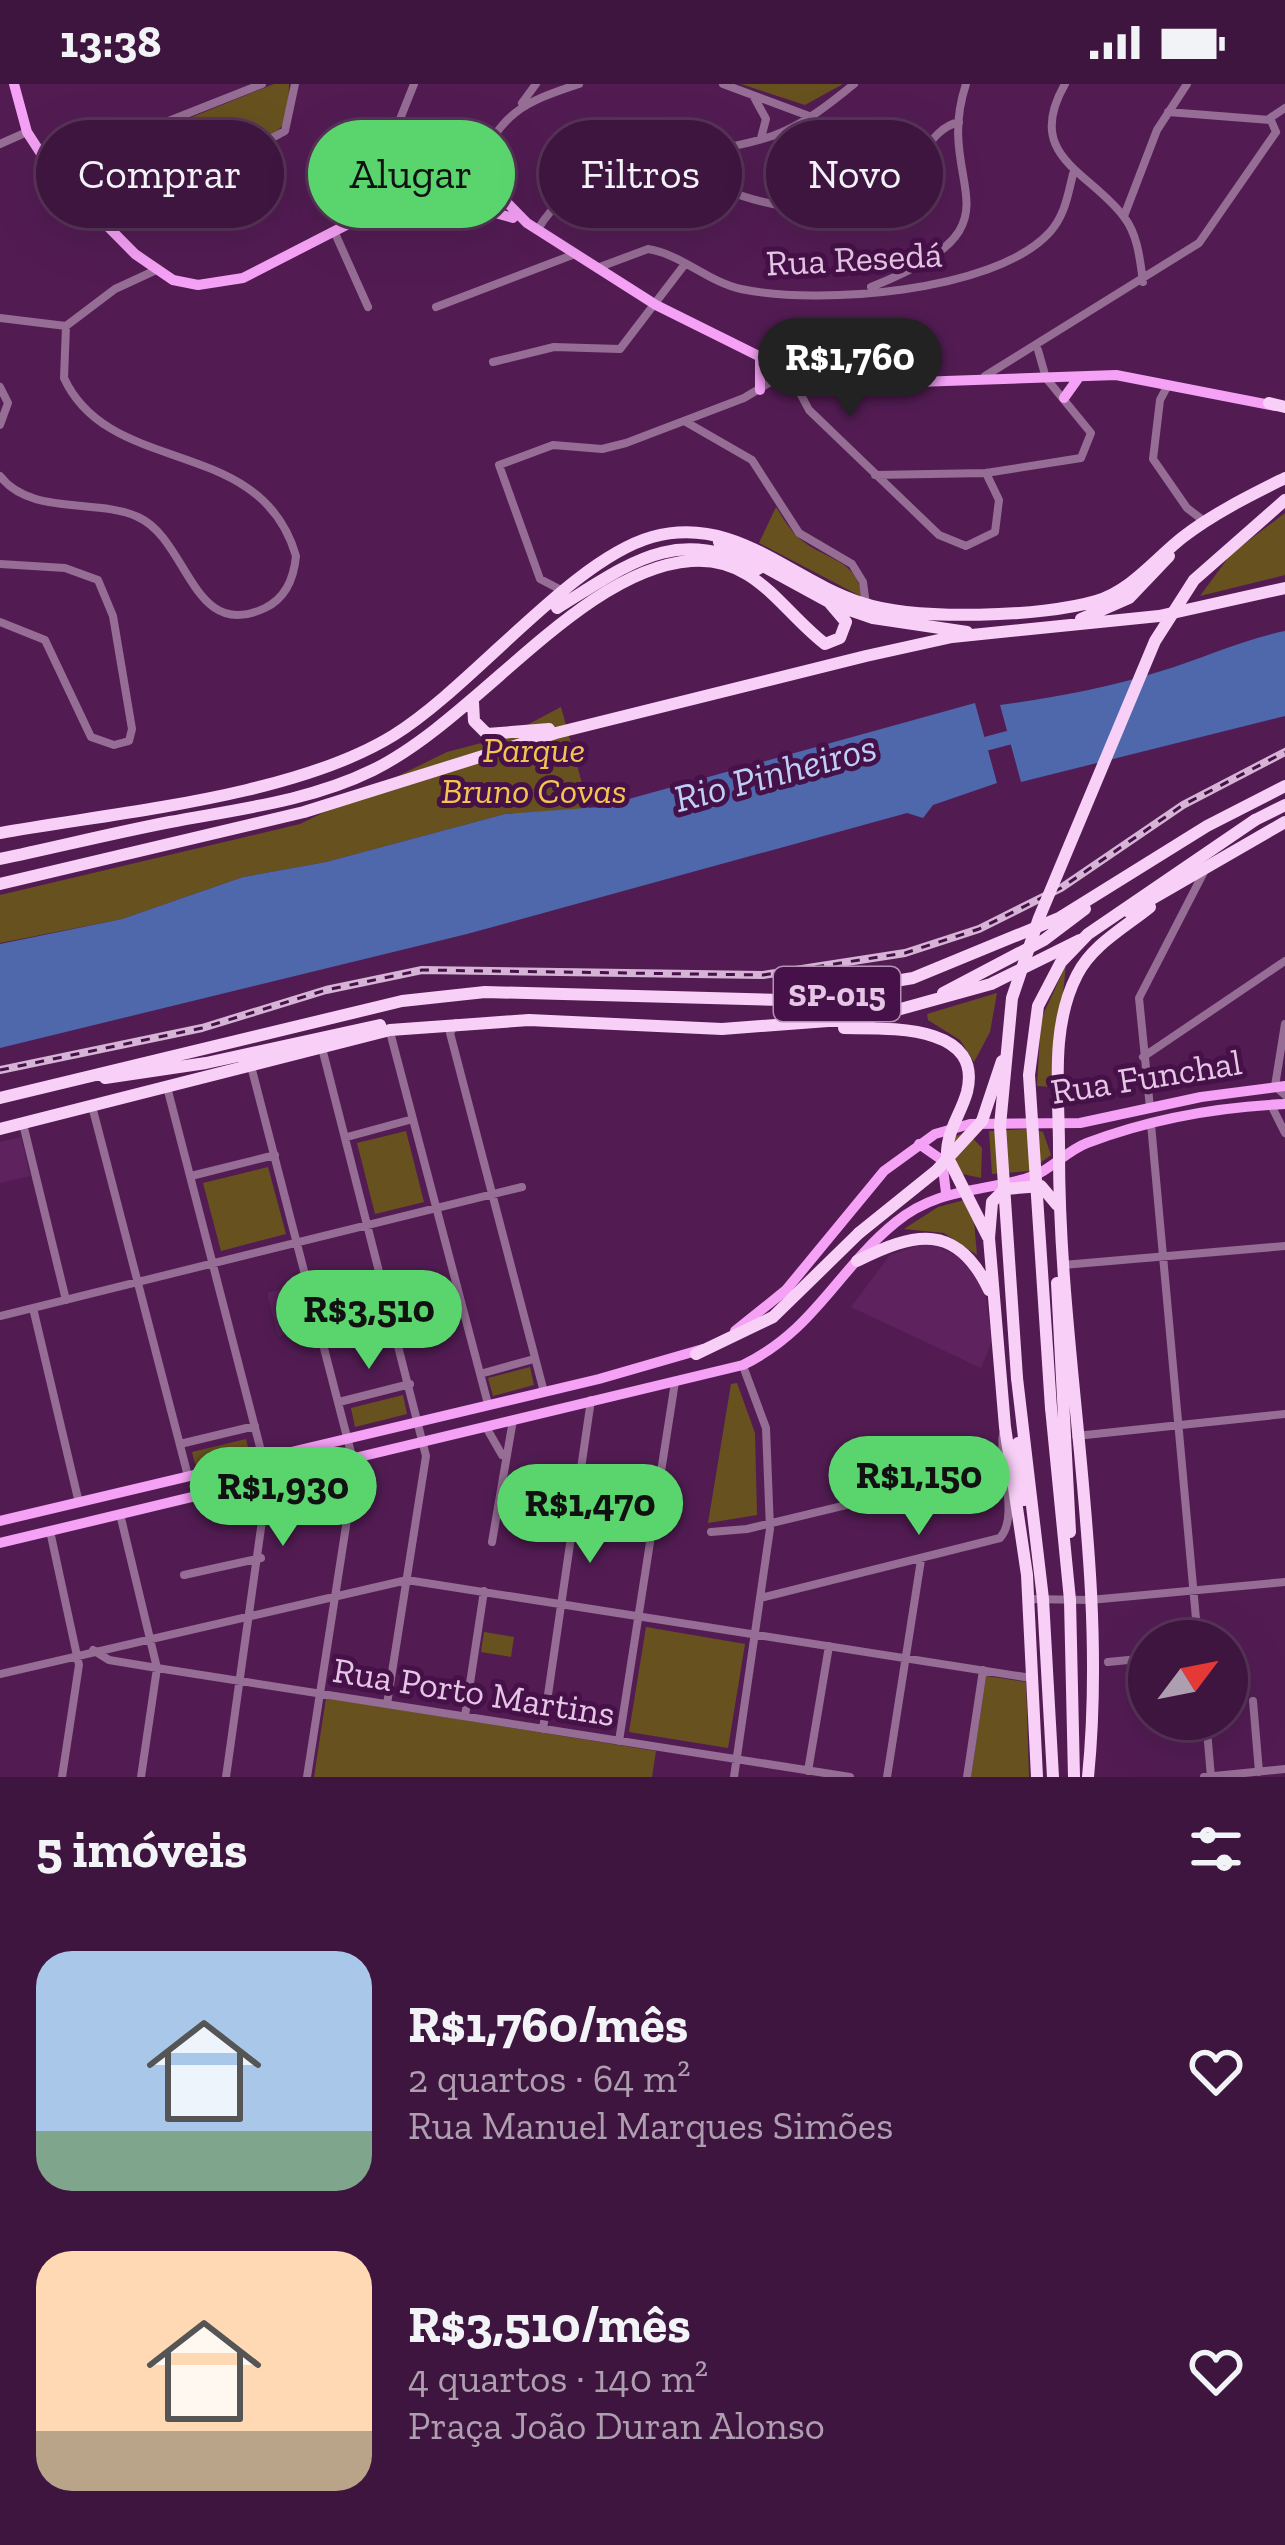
<!DOCTYPE html>
<html lang="pt">
<meta charset="utf-8">
<style>
:root{--surface:#3e153e;--page:#451e45;--text:#f1f3f6;--muted:#ad9fb0;--line:#573458;--accent:#5ad56e}
body{margin:0;font-family:"Zilla Slab",serif;background:var(--page);color:var(--text);height:100vh;display:flex;flex-direction:column;font-size:45px;white-space:nowrap}
*{box-sizing:border-box;margin:0}
p{font-size:39px;color:var(--muted)}
.icon{flex:none;width:66px;height:66px;fill:none;stroke:currentColor;stroke-width:2;stroke-linecap:round;stroke-linejoin:round}
.map{position:relative;height:1693px;overflow:hidden}
.drawer{display:flex;flex-direction:column;background:var(--surface);flex:1}
.drawer>*{flex:none}
.hud{position:absolute;left:36px;top:36px;width:1215px;height:108px;display:flex;gap:24px}
.needle{width:78px;rotate:58deg}
.tools{position:absolute;left:1128px;top:1536px;display:grid;gap:24px}
.tools a{display:grid;place-items:center;width:120px;height:120px;border-radius:50%;background:var(--surface);box-shadow:0 12px 48px #0002,0 0 0 3px var(--line);font-size:60px}
.price{position:absolute;translate:-50% -102px;padding:0 27px;border-radius:42px;background:var(--accent);color:#111;font-size:39px;line-height:78px;filter:drop-shadow(0 3px 6px #0008)}
.price::after{content:'';position:absolute;left:50%;top:72px;width:36px;height:27px;margin-left:-18px;background:inherit;clip-path:polygon(0 0,100% 0,50% 100%)}
.price.on{background:#222;color:#fff}
ul{padding:0;list-style:none}
li{display:flex;align-items:center;gap:36px;height:300px;padding:0 36px}
li span{display:grid;place-items:center;flex:none;width:336px;height:240px;border-radius:36px;color:#555}
li>.icon{margin-inline-start:auto}
span .icon{width:144px;height:144px;fill:#fffc;stroke-width:1}
li b{font-size:51px}
h2{display:flex;justify-content:space-between;align-items:center;height:144px;padding:0 36px;font-size:51px}
.tag{padding:0 42px;border-radius:54px;background:var(--surface);box-shadow:0 12px 48px #0002,0 0 0 3px var(--line);font-size:42px;line-height:108px}
.tag.on{background:var(--accent);color:#111}
.status{display:flex;justify-content:space-between;align-items:center;height:84px;padding:0 60px;background:var(--surface);direction:ltr}
.status svg{height:33px;fill:currentColor}
.map>svg:first-child{display:block}
</style>
<div class="status"><b>13:38</b><svg viewBox="0 0 49 12"><path d="M0 12V9h3v3zM5 12V6h3v6zM10 12V3h3v9zM15 12V0h3v12zM26 1h20v11H26zM47 4h2v5h-2z"/></svg></div>
<div class="map">
<svg width="1285" height="1693" viewBox="0 0 1285 1693">
<rect width="100%" height="100%" fill="#521c53"/>
<!-- built -->
<path fill="#5e225f" d="M21 1053 30 1092 0 1099V1058Z
M929 1158 963 1175 985 1209 992 1257 981 1284 851 1223 890 1171Z
M300 1201 311 1244 278 1252 267 1209Z"/>
<!-- green -->
<path fill="#67521f" d="M274 0H289L288 36 272 52 175 101 156 94 134 65 140 54Z
M741 0H843L805 21Z
M776 423C784 435 790 447 800 455 826 477 857 474 862 513L759 459Z
M1285 429V491L1200 512 1231 470Z
M561 623 589 725 505 730 326 778 243 793 122 835 0 859V811L300 740 447 668 504 653Z
M1066 881 1053 1003 1037 1002 1041 935Z
M997 909 990 948 974 978 960 956 928 936 927 930Z
M1028 1045 1043 1048 1051 1071 1029 1087 992 1090 989 1047Z
M406 1047 424 1118 375 1130 357 1059Z
M967 1048 982 1064 981 1094 958 1089 953 1053Z
M268 1083 286 1150 221 1167 203 1099Z
M972 1114 977 1171 944 1149 904 1145 938 1123Z
M530 1283 534 1301 493 1312 488 1294Z
M737 1299 755 1349 757 1431 708 1439 731 1300Z
M403 1311 407 1330 355 1343 351 1324Z
M246 1355 249 1367 195 1380 192 1368Z
M646 1543 745 1560 728 1664 629 1648Z
M484 1548 514 1553 511 1573 481 1568Z
M986 1592 1026 1598 1029 1693H971Z
M326 1614 656 1667 652 1693H314Z"/>
<!-- water -->
<path fill="#4e68ab" d="M1285 547V632L1021 698 1000 621C1053 614 1106 604 1158 588 1202 575 1240 556 1285 547Z
M975 619 997 699 933 721 923 734 907 729 467 850 0 964V860L122 835 243 793 326 778 505 730 600 723Z"/>
<g fill="none" stroke-linecap="round" stroke-linejoin="round">
<!-- river -->
<path stroke="#4e68ab" stroke-width="14" d="M970 664 1023 650"/>
<!-- minor -->
<path stroke="#966d95" stroke-width="8" d="M262 0 133 51 125 61C127 81 154 107 174 107L285 47 295 0
M723 0 809 32
M1065 0C1023 73 1090 87 1124 133 1138 151 1140 176 1143 198
M754 13 766 35 761 54
M522 19 536 0
M1168 28 1270 36
M1276 48 1270 34 1285 24
M0 60 27 48
M665 78C742 119 830 152 906 87 925 71 933 44 959 38
M476 87C501 29 521 19 579 0
M399 118 394 50 414 0
M1124 132 1157 46 1187 0
M538 145C588 62 693 80 775 51 803 41 831 19 854 0
M334 147 368 223
M597 184 648 165C681 170 708 198 741 205 818 221 993 209 1049 149 1065 132 1068 110 1073 90
M871 203C1034 138 931 106 966 0
M436 223 575 170
M0 234 66 242
M493 278 554 263 620 265 685 180
M799 290 800 309 809 326 939 451 966 462 995 448 999 416 986 389
M985 292 1199 159 1276 48
M1168 301 1160 316 1153 375 1187 424 1204 437
M0 303 8 319 0 341
M686 338 752 376 799 449 852 480 863 498 866 521
M875 391 986 389 1081 374 1091 349 1046 294 1038 266
M0 392C30 432 97 414 138 433 189 456 192 559 265 524 286 514 294 493 296 472 261 350 110 394 64 294L66 242 115 205 154 187
M0 480 65 484 98 496 113 532 132 645 129 657 114 661 91 653 45 556 0 538
M563 507 540 495 499 381 553 361 602 365 626 359 744 314 789 287
M456 939 450 949 544 1308
M1285 940 1275 1002 1285 1011
M390 948 488 1320
M322 964 426 1372 387 1620
M1143 973 1285 877
M251 982 355 1384 307 1693
M167 1003 268 1394 226 1693
M1271 1021 1285 1049
M92 1022 188 1392
M1150 1024 1139 914 1206 784
M23 1040 66 1216
M1151 1040 1198 1557
M347 1053 413 1035
M191 1092 275 1071
M1063 1181 1285 1162
M33 1224 79 1419
M0 1232 522 1103
M480 1290 534 1275
M339 1318 410 1300
M486 1343 502 1371
M1076 1352 1285 1330
M180 1360 255 1342
M120 1430 157 1584 141 1693
M50 1447 79 1581 62 1693
M711 1448 747 1445 1000 1384
M492 1458 513 1336
M184 1491 261 1474
M761 1514 1000 1454C1020 1432 998 1380 1003 1350
M1029 1515 1090 1516 1285 1498
M93 1566 109 1576 157 1584 850 1693
M1108 1578 1149 1574
M0 1590 407 1496 1031 1594
M1253 1617 1259 1688
M465 1632 484 1507
M1206 1635 1211 1693
M543 1645 591 1316
M619 1657 675 1298
M808 1687 829 1562
M734 1693 770 1445 766 1344 743 1282
M887 1693 921 1476
M967 1693 983 1586
M1204 1693 1285 1685"/>
<!-- major -->
<path stroke="#f5a1f5" stroke-width="10" d="M14 0 27 48 51 85 135 170 173 196 198 201 243 194 362 133 476 87 527 139 656 221 789 287 917 298 1116 291 1275 322
M399 119 481 125 513 134
M760 277V306
M1064 314 1079 293
M919 1060 942 1076 946 1109
M735 1247 786 1206 884 1087 935 1050 970 1040 1080 1039 1201 1013 1285 1002
M229 1403 266 1423
M0 1437 599 1295 703 1265
M0 1459 743 1281C815 1246 837 1186 896 1138 936 1105 977 1108 1024 1095 1049 1089 1064 1068 1087 1059 1150 1035 1218 1023 1285 1020"/>
<!-- highway -->
<path stroke="#f8d0f7" stroke-width="12" d="M1269 319 1285 323
M835 521 873 534 967 548
M557 524C626 482 676 439 758 485
M1081 535 1129 514 1169 472
M473 618 474 637 487 650 549 645
M1255 736 1285 721
M0 749C117 728 294 713 394 651 473 602 571 476 652 453 736 430 789 496 862 519 916 537 1042 533 1096 517 1131 507 1156 474 1183 453 1214 429 1251 411 1285 394
M0 775C57 763 113 749 170 738 239 725 310 717 373 686 477 635 581 485 691 477 755 472 780 525 825 560L840 554 846 538 829 518 719 458
M0 800 304 728 556 649 866 572 952 553 1159 532 1285 504
M1129 828 1285 738
M943 909 1044 856 1085 825
M844 944C883 945 984 938 967 1008 961 1030 946 1048 947 1072L988 1153
M105 994 206 979 380 941
M0 1014 402 917 485 908 783 916 913 894 1059 834 1207 742 1285 702
M982 1037 1002 977
M0 1045 390 946 529 936 722 945 868 934 991 900 1080 856
M857 1177C914 1148 957 1138 989 1206
M1057 1199 1070 1448
M696 1270 773 1233 859 1149
M1017 1294 1043 1515 1053 1693
M1051 1324 1070 1516 1074 1693
M1018 1359 1024 1416
M1037 1693 1027 1491 1005 1343 989 1154 992 1118 1005 1105 1041 1102 1057 1121
M1088 1693C1109 1484 1058 1273 1059 1063 1059 1008 1050 943 1077 891 1092 861 1124 844 1150 823"/>
<!-- rail casing -->
<g stroke="#d6b4d6" stroke-width="8">
<path id="rail" d="M0 986 202 944 326 906 422 886 763 891 905 869 979 845 1061 804 1183 721 1285 668"/>
</g>
<!-- rail -->
<use href="#rail" stroke="#461148" stroke-width="3" stroke-dasharray="9" stroke-linecap="butt"/>
<!-- highway-bridge -->
<path stroke="#f8d0f7" stroke-width="12" d="M859 1149 936 1087 982 1037
M1017 1294 1000 1042 1012 914 1039 834 1155 557 1194 496 1285 416
M1051 1324 1029 991 1038 922 1061 878 1088 850 1255 736"/>
</g>
<g text-anchor="middle" stroke-width="10" stroke-linejoin="round" paint-order="stroke">
<!-- shield labels -->
<rect fill="#461148" stroke="#b690b6" stroke-width="3" x="774" y="883" width="126" height="54" rx="9"/>
<g font-size="33" font-weight="bold" fill="#e6c6e5">
<text x="837" y="922">SP-015</text>
</g>
<!-- street labels -->
<g font-size="36" fill="#e6c6e5" stroke="#461148">
<text transform="translate(854 174) rotate(-3)" y="13">Rua Resedá</text>
<text transform="translate(1146 992) rotate(-9)" y="13">Rua Funchal</text>
<text transform="translate(474 1607) rotate(9)" y="13">Rua Porto Martins</text>
</g>
<!-- park labels -->
<g font-size="36" font-style="italic" fill="#f3c450" stroke="#461148">
<text x="534" y="678">Parque<tspan x="534" dy="41">Bruno Covas</tspan></text>
</g>
<!-- water labels -->
<g font-size="39" font-style="italic" fill="#bfd0f6" stroke="#461148">
<text transform="translate(775 688) rotate(-15)" y="14">Rio Pinheiros</text>
</g>
</g>
</svg>
<div class="tools">
<a><svg class="needle" viewBox="-14 -14 28 28"><path d="M0-13l5 13h-10z" fill="#e53935"/><path d="M0 13l5-13h-10z" fill="#ad9fb0"/></svg></a>
</div>
<b class="price on" style="left:850px;top:336px">R$1,760</b>
<b class="price" style="left:369px;top:1288px">R$3,510</b>
<b class="price" style="left:919px;top:1454px">R$1,150</b>
<b class="price" style="left:283px;top:1465px">R$1,930</b>
<b class="price" style="left:590px;top:1482px">R$1,470</b>
<div class="hud">
<a class="tag">Comprar</a>
<a class="tag on">Alugar</a>
<a class="tag">Filtros</a>
<a class="tag">Novo</a>
</div>
</div>
<section class="drawer">
<h2>5 imóveis<svg class="icon" aria-label="filters" viewBox="0 0 24 24"><path d="M4 7h16M4 17h16"/><circle cx="9" cy="7" r="2"/><circle cx="15" cy="17" r="2"/></svg></h2>
<ul>
<li><span style="background:linear-gradient(#a9c7e8 75%,#7fa58c 0)"><svg class="icon" aria-label="home" viewBox="0 0 24 24"><path d="M3 11l9-7 9 7M6 9v11h12V9"/></svg></span><div><b>R$1,760/mês</b><p>2 quartos · 64 m²</p><p>Rua Manuel Marques Simões</p></div><svg class="icon" aria-label="heart" viewBox="0 0 24 24"><path d="M12 20l-8-8c-3-5 5-10 8-4 3-6 11-1 8 4z"/></svg></li>
<li><span style="background:linear-gradient(#ffd9b3 75%,#b9a48a 0)"><svg class="icon" aria-label="home" viewBox="0 0 24 24"><path d="M3 11l9-7 9 7M6 9v11h12V9"/></svg></span><div><b>R$3,510/mês</b><p>4 quartos · 140 m²</p><p>Praça João Duran Alonso</p></div><svg class="icon" aria-label="heart" viewBox="0 0 24 24"><path d="M12 20l-8-8c-3-5 5-10 8-4 3-6 11-1 8 4z"/></svg></li>
</ul>
</section>
